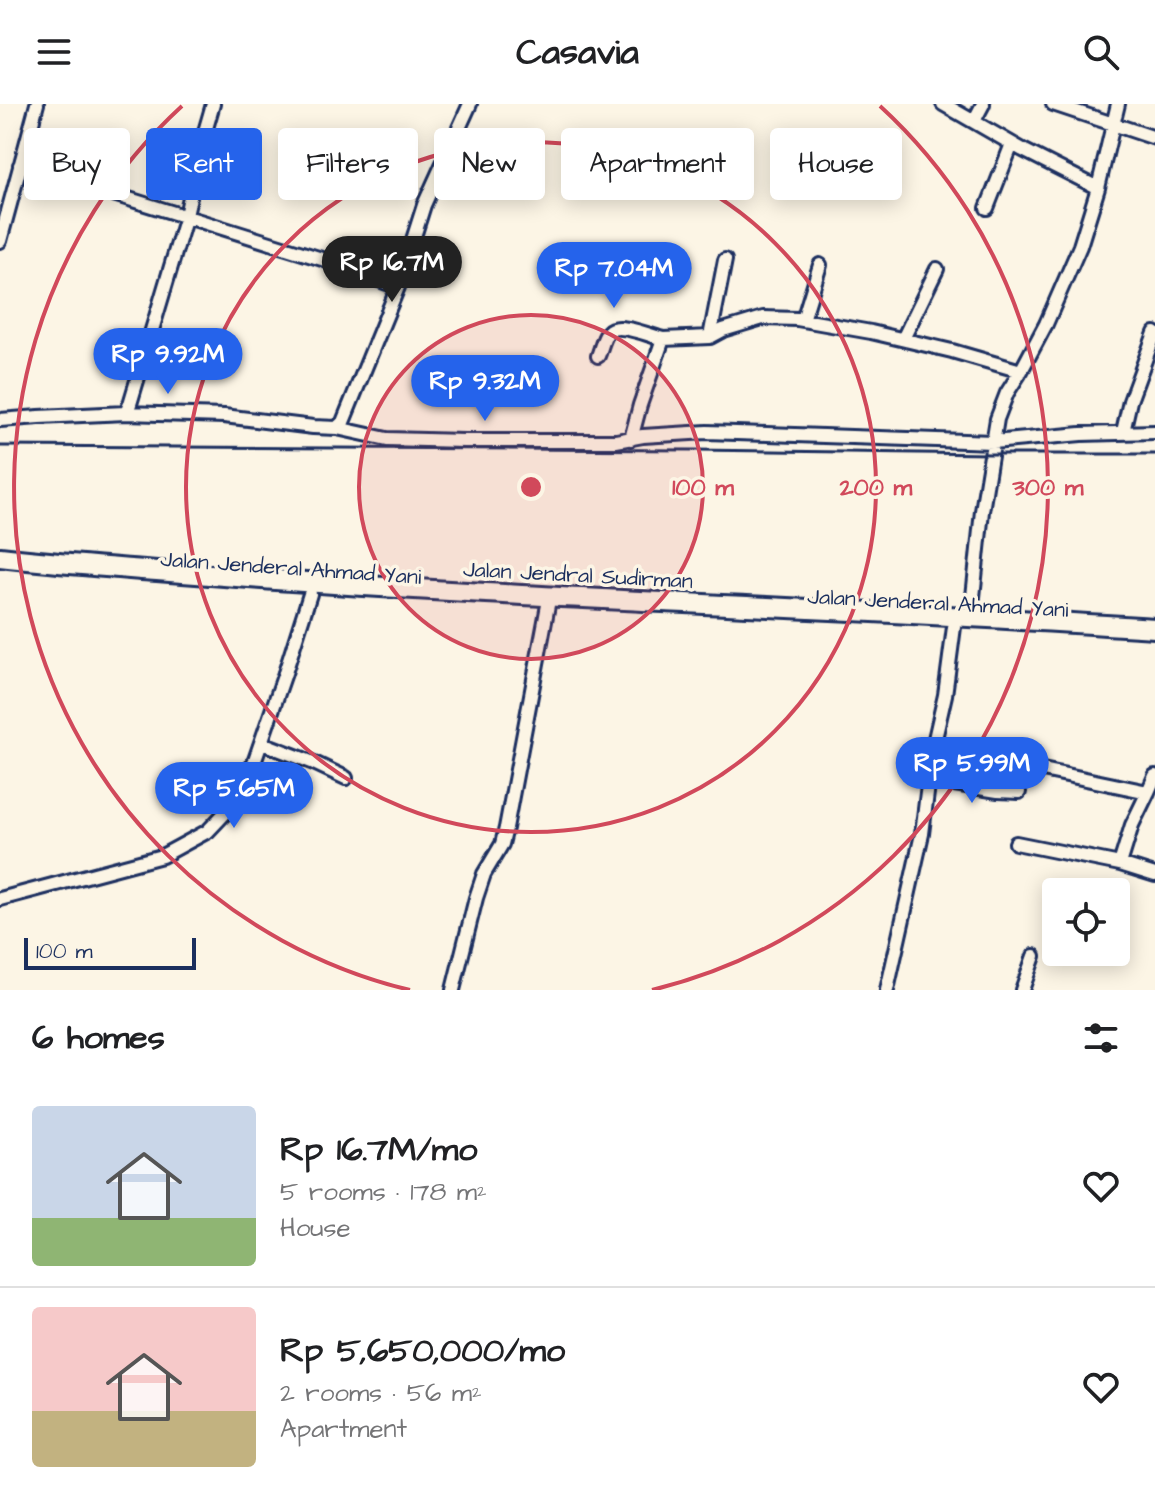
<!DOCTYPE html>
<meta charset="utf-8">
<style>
:root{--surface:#fff;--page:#f6f6f6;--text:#202124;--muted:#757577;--line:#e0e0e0;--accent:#2563eb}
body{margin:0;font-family:"Architects Daughter",sans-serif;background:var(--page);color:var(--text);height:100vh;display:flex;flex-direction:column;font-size:30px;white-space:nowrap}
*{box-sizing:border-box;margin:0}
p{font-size:26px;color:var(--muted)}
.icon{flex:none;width:44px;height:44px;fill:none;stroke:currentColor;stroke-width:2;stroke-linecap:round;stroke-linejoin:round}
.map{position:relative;height:886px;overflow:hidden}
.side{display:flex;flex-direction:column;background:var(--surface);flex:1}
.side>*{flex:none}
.banner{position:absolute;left:24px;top:24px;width:1108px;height:72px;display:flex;gap:16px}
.controls{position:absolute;left:1042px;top:774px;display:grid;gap:16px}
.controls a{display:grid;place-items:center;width:88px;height:88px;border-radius:8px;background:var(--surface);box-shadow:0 4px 20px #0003;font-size:40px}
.scale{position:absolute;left:24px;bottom:20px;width:172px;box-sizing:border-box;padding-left:8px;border:4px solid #1b2f5e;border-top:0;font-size:22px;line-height:28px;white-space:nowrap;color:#1b2f5e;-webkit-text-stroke:6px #fcf5e5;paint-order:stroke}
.price{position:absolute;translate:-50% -68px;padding:0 18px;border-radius:28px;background:var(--accent);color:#fff;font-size:26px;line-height:52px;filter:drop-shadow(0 2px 4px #0008)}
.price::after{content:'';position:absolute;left:50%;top:48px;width:24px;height:18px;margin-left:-12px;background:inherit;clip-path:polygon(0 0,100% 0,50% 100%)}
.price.on{background:#222;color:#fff}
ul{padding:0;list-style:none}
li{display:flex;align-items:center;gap:24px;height:200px;padding:0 32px}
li+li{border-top:2px solid var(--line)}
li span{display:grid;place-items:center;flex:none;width:224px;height:160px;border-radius:8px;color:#555}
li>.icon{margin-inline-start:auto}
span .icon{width:96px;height:96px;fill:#fffc;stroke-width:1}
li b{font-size:34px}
h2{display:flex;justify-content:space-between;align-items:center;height:96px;padding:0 32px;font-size:34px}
.tag{padding:0 28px;border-radius:8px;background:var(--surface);box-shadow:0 4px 20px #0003;font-size:28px;line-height:72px}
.tag.on{background:var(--accent);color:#fff}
header{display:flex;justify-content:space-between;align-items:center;height:104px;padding:0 32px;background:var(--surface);font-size:36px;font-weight:700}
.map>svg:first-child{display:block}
</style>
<header><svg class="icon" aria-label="menu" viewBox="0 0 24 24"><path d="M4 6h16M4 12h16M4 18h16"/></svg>Casavia<svg class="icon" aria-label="search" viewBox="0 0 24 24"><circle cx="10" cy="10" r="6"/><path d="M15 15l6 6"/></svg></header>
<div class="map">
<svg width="1155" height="886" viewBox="0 0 1155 886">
<rect width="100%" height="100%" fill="#fcf5e5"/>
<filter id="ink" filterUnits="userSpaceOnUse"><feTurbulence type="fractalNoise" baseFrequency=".0125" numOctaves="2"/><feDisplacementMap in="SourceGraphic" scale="16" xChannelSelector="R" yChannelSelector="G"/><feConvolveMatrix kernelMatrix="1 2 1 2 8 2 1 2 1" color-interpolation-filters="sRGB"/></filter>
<g filter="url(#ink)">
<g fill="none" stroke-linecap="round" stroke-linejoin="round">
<!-- minor casing -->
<g stroke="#1b2f5e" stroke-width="18">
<path id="minor" d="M943 0 1023 46 1098 84
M1053 0 1155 34
M974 17 983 0
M20 61 325 156 398 183 424 101 470 0
M987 104 1012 40
M0 137 37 0
M803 216 820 161
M710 233 725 156
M903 235 937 165
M598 252C601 245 603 234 608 228 617 217 651 232 663 235
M126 309 130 300 186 112 200 45 213 0
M0 316 39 313 126 309 224 312 313 323 337 324 387 335 464 337H616L643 332 707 328 993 338 1081 330 1155 328
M337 324 343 318 398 183
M1123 328 1130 297 1155 229
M631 335 640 301 663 235 710 233 723 226 763 214 797 215 871 228 952 247 1021 267
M971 512 982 407 997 315 1007 289 1021 267 1046 220 1080 142 1098 84 1118 0
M262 639 314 659 346 674
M932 648 994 659 1033 664 1148 688 1155 672
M929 676 998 687 1019 688
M1016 739 1120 760 1155 771
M1120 760 1132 721 1148 688
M0 795 162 752 208 727 226 708 237 693 255 656 285 569 310 490
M453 886 476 794 484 770 502 740 506 724 548 501
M887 886 922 730 932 648 945 591 954 523
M1022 886 1034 852"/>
</g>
<!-- highway casing -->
<g stroke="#1b2f5e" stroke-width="24">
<path id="highway" d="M0 453C70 461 141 466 211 471 526 496 841 503 1155 524"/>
</g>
<!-- minor -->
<use href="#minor" stroke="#fcf5e5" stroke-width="12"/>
<!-- highway -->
<use href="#highway" stroke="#fcf5e5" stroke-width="18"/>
<!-- rail -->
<path stroke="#1b2f5e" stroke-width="3" d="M0 342 694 346 990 350H1155"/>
</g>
</g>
<!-- distance rings -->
<circle cx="531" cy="383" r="172" fill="#d1495b" fill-opacity=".12"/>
<g fill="none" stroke="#d1495b" stroke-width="4">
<circle cx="531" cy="383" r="172"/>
<circle cx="531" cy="383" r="345"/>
<path d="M410 886A517 517 0 0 1 182 2M880 2A517 517 0 0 1 652 886"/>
</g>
<g text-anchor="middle" stroke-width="7" stroke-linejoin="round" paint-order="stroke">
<!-- street labels -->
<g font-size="22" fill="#1b2f5e" stroke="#fcf5e5">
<text transform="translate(291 463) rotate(4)" y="8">Jalan Jenderal Ahmad Yani</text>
<text transform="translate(578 470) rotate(3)" y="8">Jalan Jendral Sudirman</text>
<text transform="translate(938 498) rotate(3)" y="8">Jalan Jenderal Ahmad Yani</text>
</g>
</g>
<circle cx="531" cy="383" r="12" fill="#d1495b" stroke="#fcf5e5" stroke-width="4"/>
<g font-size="24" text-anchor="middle" font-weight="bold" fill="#d1495b" stroke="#fcf5e5" stroke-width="7" stroke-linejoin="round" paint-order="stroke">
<text x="703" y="391">100 m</text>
<text x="876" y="391">200 m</text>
<text x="1048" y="391">300 m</text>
</g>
</svg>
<div class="controls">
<a><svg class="icon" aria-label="locate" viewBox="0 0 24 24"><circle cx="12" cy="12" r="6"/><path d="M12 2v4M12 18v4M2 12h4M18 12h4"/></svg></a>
</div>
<div class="scale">100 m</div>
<b class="price on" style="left:392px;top:200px">Rp 16.7M</b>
<b class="price" style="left:614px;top:206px">Rp 7.04M</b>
<b class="price" style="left:168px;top:292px">Rp 9.92M</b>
<b class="price" style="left:485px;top:319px">Rp 9.32M</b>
<b class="price" style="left:972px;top:701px">Rp 5.99M</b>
<b class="price" style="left:234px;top:726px">Rp 5.65M</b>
<div class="banner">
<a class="tag">Buy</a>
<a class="tag on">Rent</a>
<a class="tag">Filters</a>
<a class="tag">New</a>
<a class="tag">Apartment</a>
<a class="tag">House</a>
</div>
</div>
<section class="side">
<h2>6 homes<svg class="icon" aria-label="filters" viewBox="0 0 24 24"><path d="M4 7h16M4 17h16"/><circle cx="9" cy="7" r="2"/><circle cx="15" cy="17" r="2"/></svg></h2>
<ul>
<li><span style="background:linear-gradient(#c9d6e8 70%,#8fb573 0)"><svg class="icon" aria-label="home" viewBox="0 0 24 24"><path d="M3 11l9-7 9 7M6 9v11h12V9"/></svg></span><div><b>Rp 16.7M/mo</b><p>5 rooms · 178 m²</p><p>House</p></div><svg class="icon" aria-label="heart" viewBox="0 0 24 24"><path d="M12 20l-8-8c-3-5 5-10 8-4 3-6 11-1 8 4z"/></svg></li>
<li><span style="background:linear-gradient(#f6c9c9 65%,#c2b280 0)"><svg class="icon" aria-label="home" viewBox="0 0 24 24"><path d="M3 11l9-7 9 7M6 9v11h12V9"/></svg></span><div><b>Rp 5,650,000/mo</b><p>2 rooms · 56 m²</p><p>Apartment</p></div><svg class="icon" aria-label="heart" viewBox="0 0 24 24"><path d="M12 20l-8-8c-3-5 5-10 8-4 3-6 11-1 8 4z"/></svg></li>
</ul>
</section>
